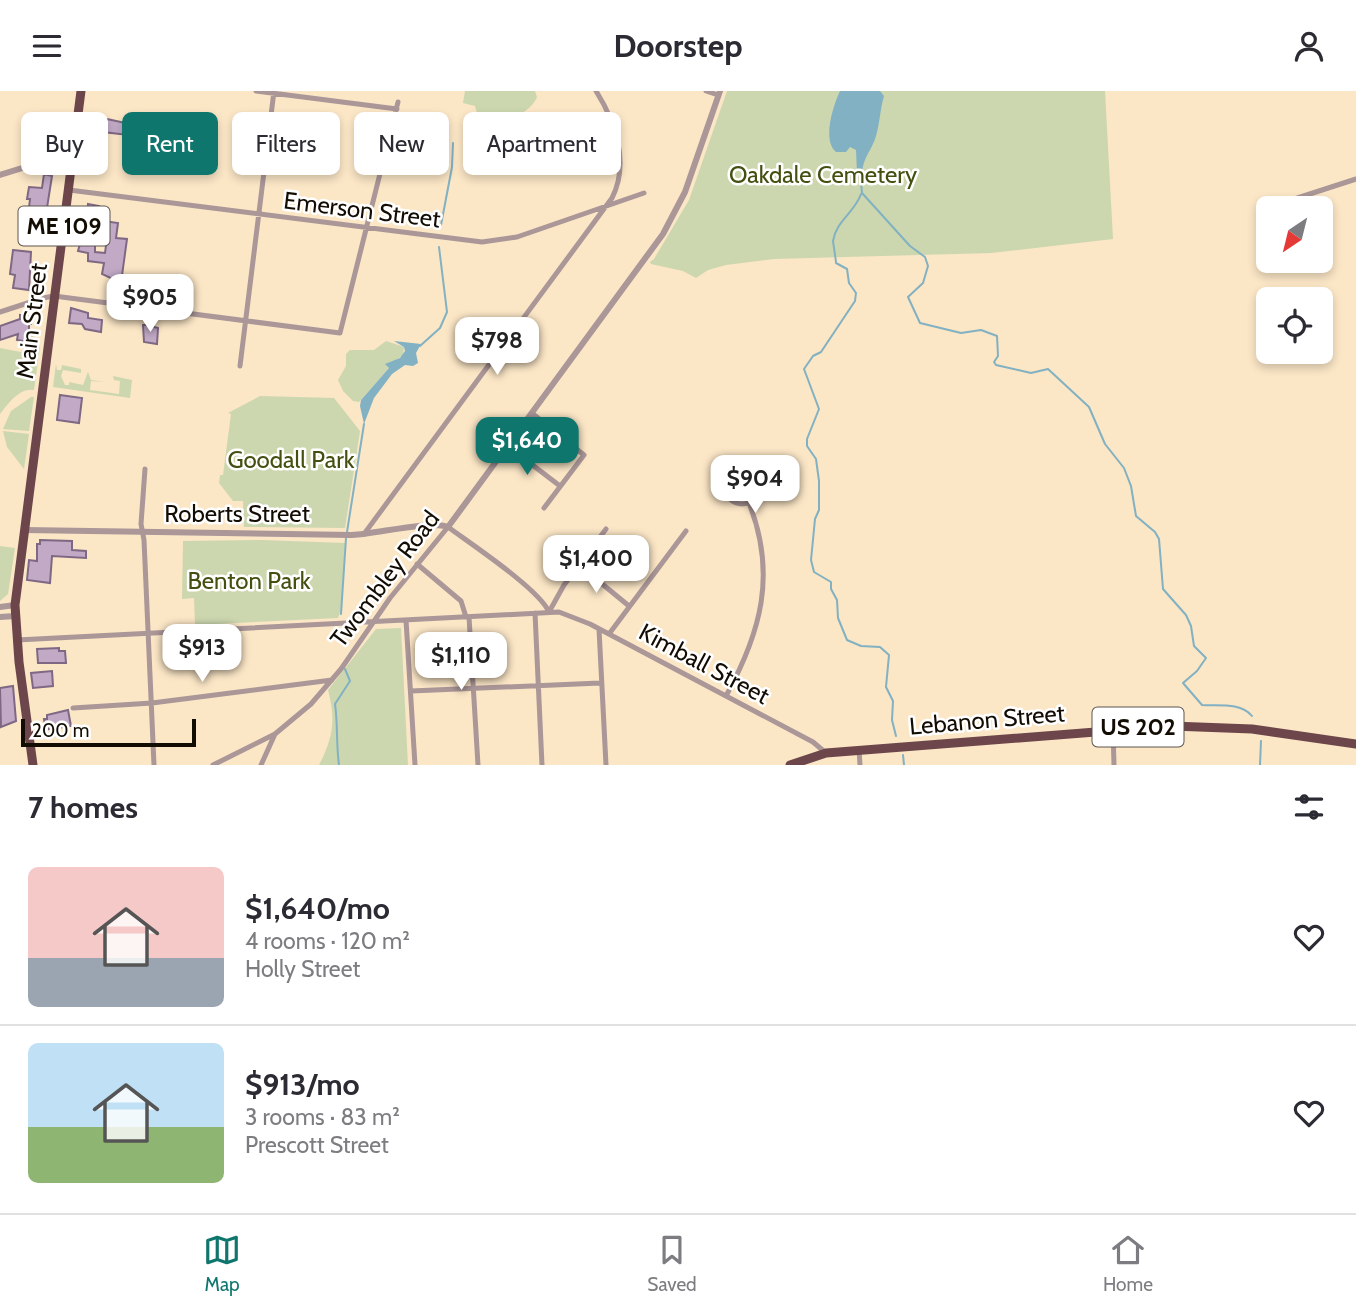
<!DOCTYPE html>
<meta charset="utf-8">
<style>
:root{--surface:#fff;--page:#f2f2f3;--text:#2b2b33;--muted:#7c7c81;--line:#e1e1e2;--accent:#0f766e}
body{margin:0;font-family:Cabin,sans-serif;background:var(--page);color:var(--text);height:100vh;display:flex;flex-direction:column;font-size:26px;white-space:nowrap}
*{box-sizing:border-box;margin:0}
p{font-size:23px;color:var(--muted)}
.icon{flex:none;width:38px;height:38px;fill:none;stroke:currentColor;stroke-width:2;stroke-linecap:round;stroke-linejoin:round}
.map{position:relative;height:674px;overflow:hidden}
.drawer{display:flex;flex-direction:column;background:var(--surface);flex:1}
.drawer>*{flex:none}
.banner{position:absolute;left:21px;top:21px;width:700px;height:63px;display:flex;gap:14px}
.needle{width:46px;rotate:215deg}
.buttons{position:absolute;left:1256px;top:105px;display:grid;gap:14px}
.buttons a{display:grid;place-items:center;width:77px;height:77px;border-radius:10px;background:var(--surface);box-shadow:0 4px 10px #0003;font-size:35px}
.scale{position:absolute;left:21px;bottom:18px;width:175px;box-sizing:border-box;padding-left:7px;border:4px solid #130c03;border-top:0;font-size:19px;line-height:24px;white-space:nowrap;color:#130c03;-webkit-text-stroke:5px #fff;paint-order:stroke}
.price{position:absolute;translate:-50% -60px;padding:0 16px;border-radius:14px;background:#fff;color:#222;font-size:23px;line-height:46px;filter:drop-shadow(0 2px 4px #0008)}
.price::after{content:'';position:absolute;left:50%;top:42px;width:21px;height:16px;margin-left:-10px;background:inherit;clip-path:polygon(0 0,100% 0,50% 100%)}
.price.active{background:var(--accent);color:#fff}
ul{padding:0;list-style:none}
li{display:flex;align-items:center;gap:21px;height:175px;padding:0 28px}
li+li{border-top:2px solid var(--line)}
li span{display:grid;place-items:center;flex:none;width:196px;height:140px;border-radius:10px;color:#555}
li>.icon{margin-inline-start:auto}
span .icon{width:84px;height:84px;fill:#fffc;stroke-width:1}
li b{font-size:30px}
h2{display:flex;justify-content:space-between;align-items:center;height:84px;padding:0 28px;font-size:30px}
.pill{padding:0 24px;border-radius:10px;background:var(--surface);box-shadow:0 4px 10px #0003;font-size:24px;line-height:63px}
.pill.active{background:var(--accent);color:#fff}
header{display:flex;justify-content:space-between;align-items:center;height:91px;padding:0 28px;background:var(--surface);font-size:32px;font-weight:800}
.menu{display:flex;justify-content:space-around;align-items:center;height:98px;border-top:2px solid var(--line);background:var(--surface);font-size:19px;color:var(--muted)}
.menu a{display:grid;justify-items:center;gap:4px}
.menu .active{color:var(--accent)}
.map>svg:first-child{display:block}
</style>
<header><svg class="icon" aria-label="menu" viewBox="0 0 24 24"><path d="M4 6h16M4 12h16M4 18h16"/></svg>Doorstep<svg class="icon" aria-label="person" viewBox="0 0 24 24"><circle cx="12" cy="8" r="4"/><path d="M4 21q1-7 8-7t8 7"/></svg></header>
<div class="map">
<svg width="1356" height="674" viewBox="0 0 1356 674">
<rect width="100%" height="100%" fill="#fbe6c6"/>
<!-- green -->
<path fill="#ccd7af" d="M465 0H535L537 6C529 26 496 35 478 26L475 15 463 12Z
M727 0H1105L1113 148 991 162 774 168 726 174 708 179 696 187 683 180 651 173 650 171 654 168 689 109Z
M31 242 40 256 34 299C19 297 9 312 0 323V257L36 264 23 260 22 250 31 251Z
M386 250 404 256 403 264 391 273H386L389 277 359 311 353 310 343 300 338 289 346 275V263L350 259H374Z
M56 273 57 279H61L62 274 81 278V282L63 279 61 285 65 294H69V291L83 294 88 281 91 289 105 291 91 290 90 299 119 303 120 290 114 289 113 285 132 289 130 307 53 296Z
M260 305 334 307 360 340 345 437 244 436 243 410H233L219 392 220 384H223L231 323 228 322Z
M31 306H34L29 340 3 338 11 320Z
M3 340 29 343 24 378 7 356Z
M729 396a13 13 0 1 1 26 0a13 13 0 1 1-26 0Z
M262 449 345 452 341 519 338 527 195 534 194 507 182 508 183 450Z
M0 455 15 457 8 503 0 510Z
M401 537 408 674H319C333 647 336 629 328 599L376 538Z"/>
<!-- water -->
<path fill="#81b1c2" d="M840 0H880L884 5C880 18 880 31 876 45 872 59 863 66 862 82H857L856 59 850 56 846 61H836C822 49 833 15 840 0Z
M394 250 421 253 416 262 418 272 413 275 405 274 392 283 374 307 364 333 360 315 361 309 389 277 385 273 400 267 405 260 404 256Z"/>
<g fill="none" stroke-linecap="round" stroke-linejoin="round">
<!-- stream -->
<path stroke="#81b1c2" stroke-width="2" d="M860 81 862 102 910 155 925 166 928 175 923 192 908 206 920 232 961 242 981 239 997 245 998 265 994 271 996 274 1031 282 1048 278 1089 316 1105 353 1124 377 1131 395 1136 425 1155 441 1159 448 1163 498 1186 524 1191 535 1194 555 1206 567 1197 580 1183 592 1202 614C1218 615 1241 611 1252 625
M861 103C855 121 836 130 833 150 833 151 836 169 836 172L847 178 849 192 856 202 855 210 821 261 813 265 804 278 819 318 807 348V355L816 368 819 390V419L815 428 811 469 814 481 831 491V498L837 509 838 527 847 549 861 555 880 556 889 564 886 596 893 610 892 629 896 645
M441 134 452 76 453 52
M420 255 440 237 447 221 439 156
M347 441 364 333
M341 523 346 447
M903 664 904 674
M339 674C336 653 338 633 335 613L350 590 345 578
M1260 674 1261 650"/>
</g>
<!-- building -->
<path fill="#c2aac7" stroke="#7e6883" stroke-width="2" d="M107 28 130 33 128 44 103 41V29Z
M44 83 52 85 44 136 27 134 30 108H27L29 96 42 97Z
M88 113 99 115 97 129 118 132 116 147 127 148 120 199 112 198 113 188 102 183 104 172 88 170V162L78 160 81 149 95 152V161L105 162 108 140 87 139Z
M13 159 31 161 29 199 13 197 15 184 10 183Z
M71 217 88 222V227L102 229 101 241 85 238 82 233 69 232Z
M20 224 32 226 31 233H29V251L17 249 18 243 0 249V235L20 228Z
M143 234H154V236L158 237 157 253 144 251Z
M60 304 82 307 79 332 57 329Z
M40 449 72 450V459L86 460V467L52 465 50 492 27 489 29 469 37 470V453H40Z
M59 557V560H65L66 572H38L37 558Z
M52 580 53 595 33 597 31 582Z
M13 595 16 630 1 636 0 597Z
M68 619 71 635 49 638V635H45L44 628H47V624Z"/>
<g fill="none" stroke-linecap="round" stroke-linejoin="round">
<!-- minor -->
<path stroke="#ab9698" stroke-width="5" d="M256 0 397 18
M706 0 718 4
M69 99 482 151 517 146 644 102
M1282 112 1356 88
M0 221 43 207 54 205 340 242 398 11
M240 275 274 0
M533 323 584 364 544 417
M509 356 560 395
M145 378 141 433 144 449 154 674
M725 396a17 17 0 1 1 34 0a17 17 0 1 1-34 0Z
M364 443 612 107C630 72 615 30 596 0
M417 473 461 510 466 526
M579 474 629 515
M549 521 564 494 606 438
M535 522 542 674
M469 526 478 674
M406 529 415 674
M599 538 606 674
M609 543 686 440
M17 549 559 521 590 533 813 651 826 662
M411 600 600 592
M726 605C761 541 777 483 749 412
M73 617 152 612 332 589
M1113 638 1114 674
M859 658 860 674
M213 674 275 643 311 613 341 578 390 507 448 436C471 453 539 498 549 521
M261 674 275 643"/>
<!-- tertiary -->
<path stroke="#ab9698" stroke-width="6" d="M0 84 61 65 74 64
M24 439 352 444C377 443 428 429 448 436L663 143 685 101 720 0
M0 516 15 514
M0 526 15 525"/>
<!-- trunk -->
<path stroke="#6c464a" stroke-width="9" d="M33 674 19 571 15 514 81 0
M790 674 826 662 1172 635 1252 638 1356 653"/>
</g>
<g text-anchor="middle" stroke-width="5" stroke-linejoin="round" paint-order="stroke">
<!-- shield labels -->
<g fill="#fff" stroke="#5a554f" stroke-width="2">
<rect x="18.5" y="115.5" width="91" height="39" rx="5"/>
<rect x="1092.5" y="616.5" width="91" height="39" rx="5"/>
</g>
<g font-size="23" font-weight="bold" fill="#130c03">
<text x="64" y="143">ME 109</text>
<text x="1138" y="644">US 202</text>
</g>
<!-- park labels -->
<g font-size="24" fill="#435010" stroke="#fff">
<text x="823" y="92">Oakdale Cemetery</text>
<text x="291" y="377">Goodall Park</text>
<text x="249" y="498">Benton Park</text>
</g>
<!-- street labels -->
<g font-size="24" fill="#130c03" stroke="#fff">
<text transform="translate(362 119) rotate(7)" y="8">Emerson Street</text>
<text transform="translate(32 230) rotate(-83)" y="8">Main Street</text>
<text x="237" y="431">Roberts Street</text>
<text transform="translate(385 488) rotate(-53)" y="8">Twombley Road</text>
<text transform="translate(704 573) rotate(28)" y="8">Kimball Street</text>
<text transform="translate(987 629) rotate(-5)" y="8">Lebanon Street</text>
</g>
</g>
</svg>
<div class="buttons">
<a><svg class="needle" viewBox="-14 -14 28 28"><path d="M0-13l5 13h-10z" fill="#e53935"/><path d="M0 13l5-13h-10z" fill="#7c7c81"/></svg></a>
<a><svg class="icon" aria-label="locate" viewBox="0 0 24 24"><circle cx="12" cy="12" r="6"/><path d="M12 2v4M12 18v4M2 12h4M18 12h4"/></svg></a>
</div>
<div class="scale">200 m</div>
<b class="price" style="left:150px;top:243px">$905</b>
<b class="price" style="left:497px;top:286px">$798</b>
<b class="price active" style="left:527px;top:386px">$1,640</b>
<b class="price" style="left:755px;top:424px">$904</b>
<b class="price" style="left:596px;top:504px">$1,400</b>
<b class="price" style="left:202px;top:593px">$913</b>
<b class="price" style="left:461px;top:601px">$1,110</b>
<div class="banner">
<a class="pill">Buy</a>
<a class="pill active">Rent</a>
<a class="pill">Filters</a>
<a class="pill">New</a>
<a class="pill">Apartment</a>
</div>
</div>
<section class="drawer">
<h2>7 homes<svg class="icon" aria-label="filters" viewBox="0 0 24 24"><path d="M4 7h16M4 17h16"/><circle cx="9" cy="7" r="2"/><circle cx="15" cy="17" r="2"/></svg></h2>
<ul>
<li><span style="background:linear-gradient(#f6c9c9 65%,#9aa5b1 0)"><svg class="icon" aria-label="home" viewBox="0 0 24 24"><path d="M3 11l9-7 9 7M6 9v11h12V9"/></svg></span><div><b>$1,640/mo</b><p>4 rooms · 120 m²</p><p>Holly Street</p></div><svg class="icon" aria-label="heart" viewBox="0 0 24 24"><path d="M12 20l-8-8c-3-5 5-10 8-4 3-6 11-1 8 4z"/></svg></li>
<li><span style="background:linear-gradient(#bfe0f5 60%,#8fb573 0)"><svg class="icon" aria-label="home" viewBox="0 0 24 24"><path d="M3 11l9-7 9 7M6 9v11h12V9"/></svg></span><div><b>$913/mo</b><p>3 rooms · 83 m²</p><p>Prescott Street</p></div><svg class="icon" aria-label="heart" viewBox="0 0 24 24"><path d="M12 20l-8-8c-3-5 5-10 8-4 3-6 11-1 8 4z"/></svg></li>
</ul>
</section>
<nav class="menu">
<a class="active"><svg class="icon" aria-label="map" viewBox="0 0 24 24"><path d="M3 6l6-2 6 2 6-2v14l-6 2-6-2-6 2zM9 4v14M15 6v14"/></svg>Map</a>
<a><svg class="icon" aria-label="saved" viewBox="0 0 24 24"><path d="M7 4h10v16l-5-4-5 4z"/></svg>Saved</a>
<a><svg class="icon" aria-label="home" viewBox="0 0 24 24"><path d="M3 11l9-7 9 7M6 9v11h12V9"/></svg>Home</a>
</nav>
